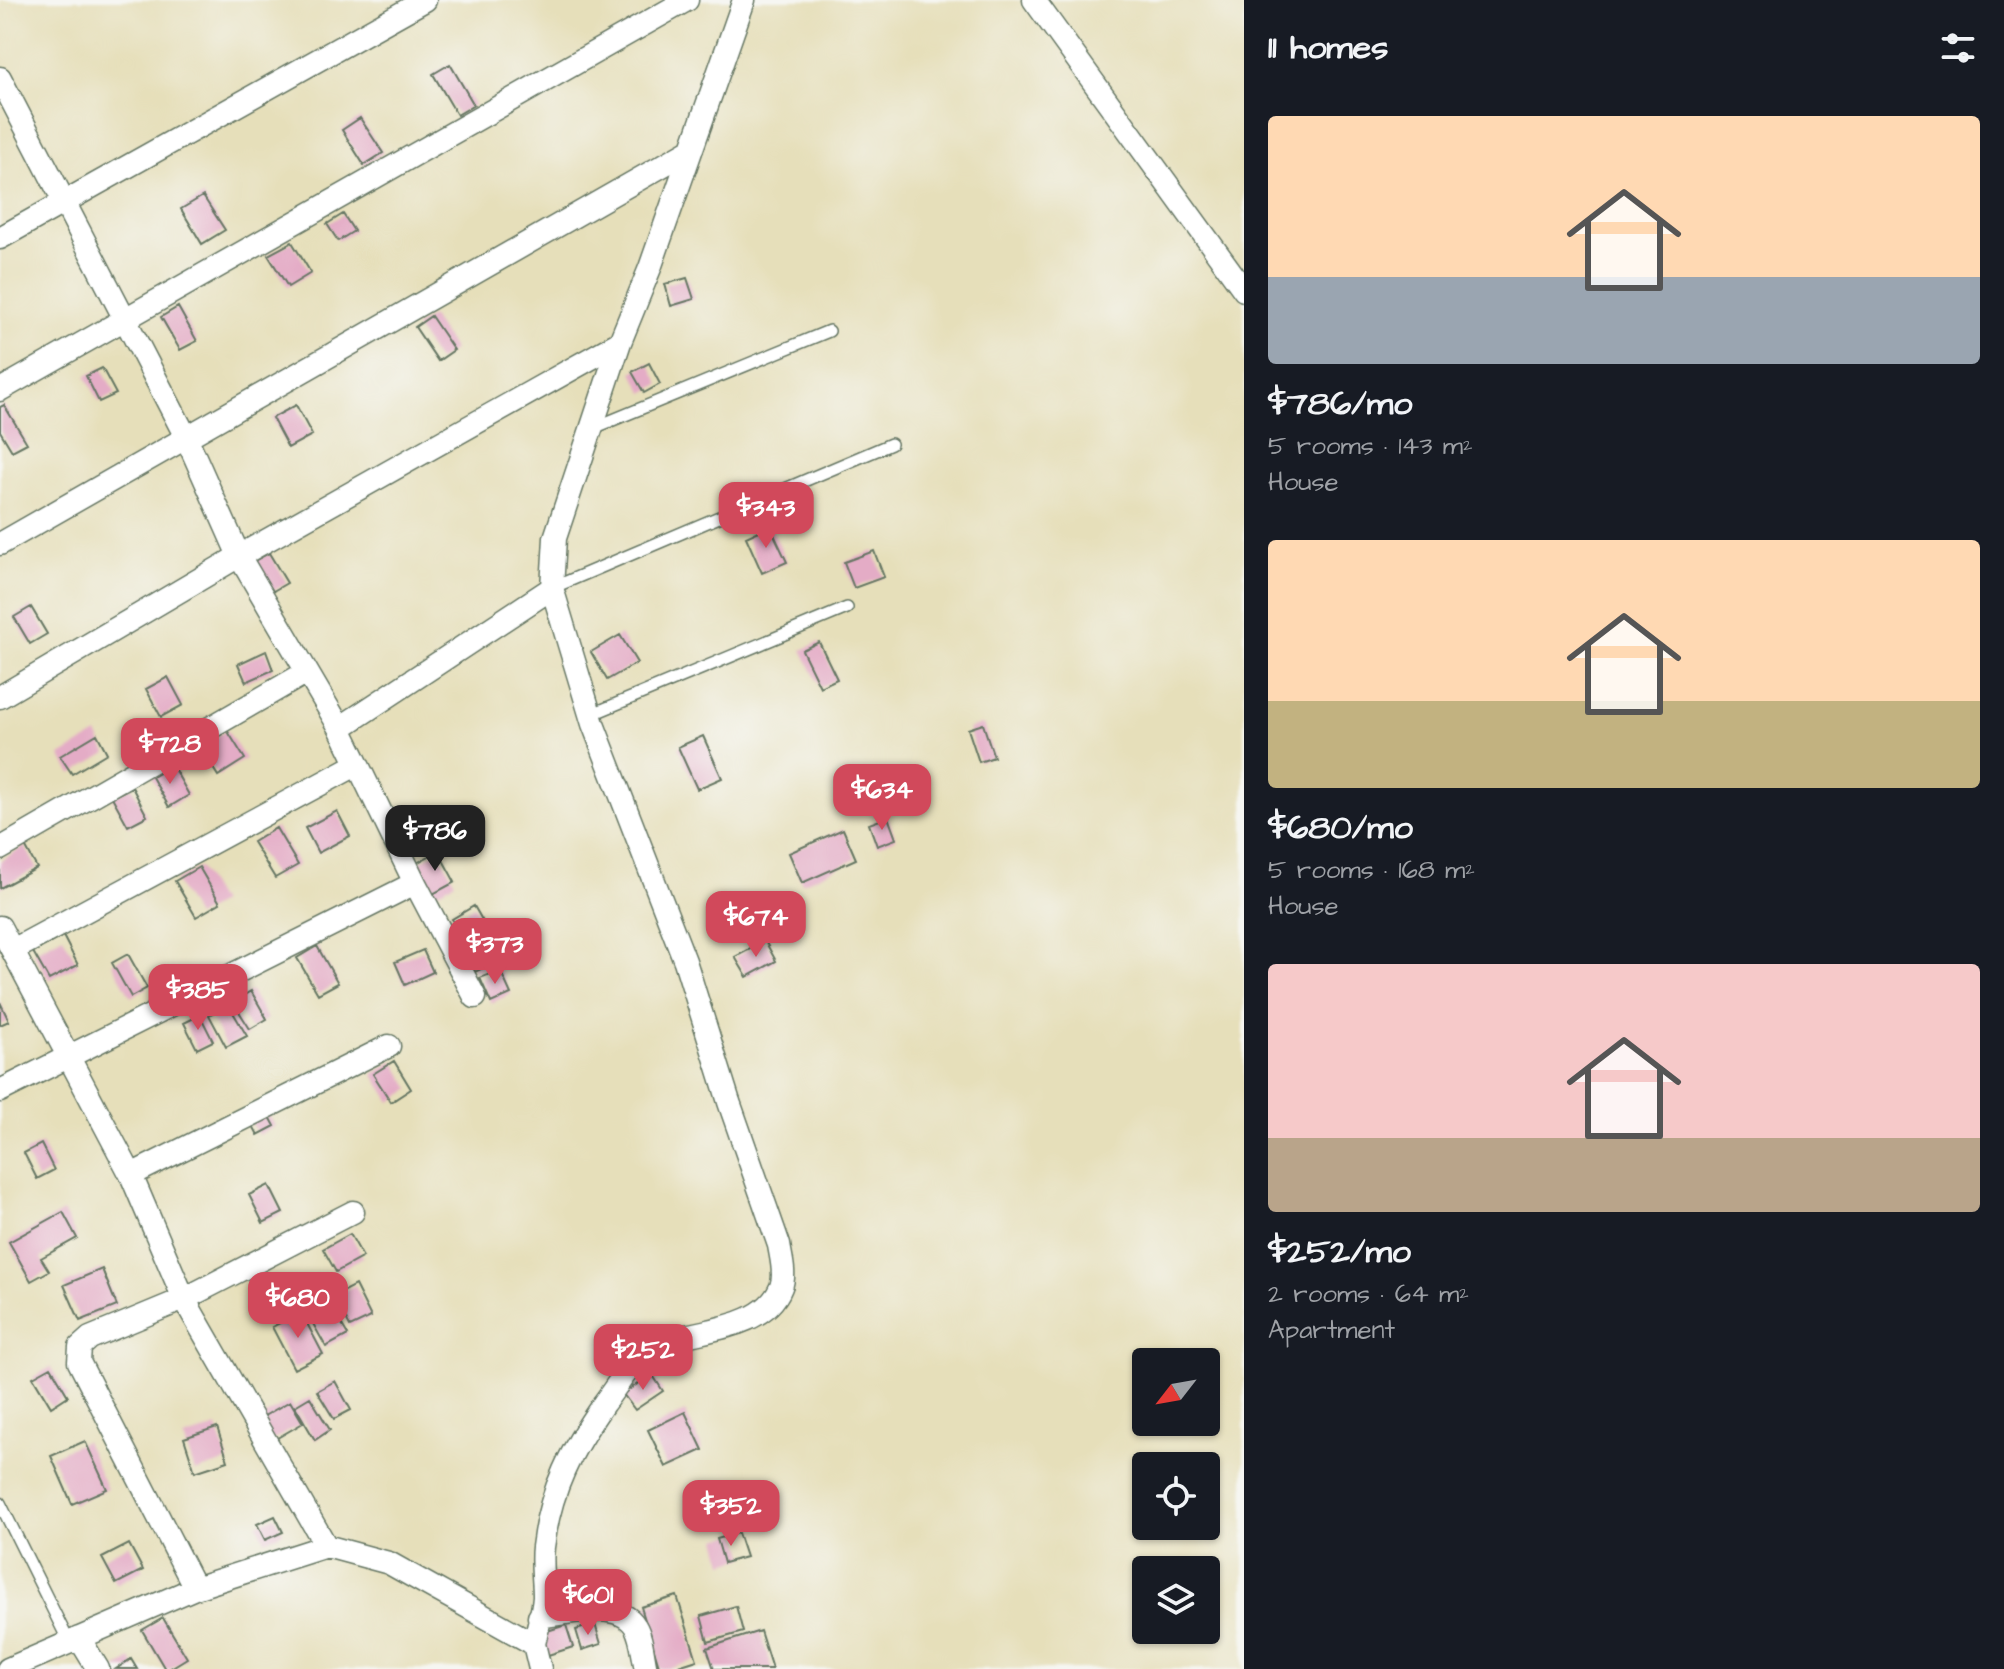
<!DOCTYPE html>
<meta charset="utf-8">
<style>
:root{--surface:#171b24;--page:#242831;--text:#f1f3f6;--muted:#9ea1a6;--accent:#d1495b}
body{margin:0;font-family:"Architects Daughter",sans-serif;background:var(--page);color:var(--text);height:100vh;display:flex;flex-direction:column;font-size:30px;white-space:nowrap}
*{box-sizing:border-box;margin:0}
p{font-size:26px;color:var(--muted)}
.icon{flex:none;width:44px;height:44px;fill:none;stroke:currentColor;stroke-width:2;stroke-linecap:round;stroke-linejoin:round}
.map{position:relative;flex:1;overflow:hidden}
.drawer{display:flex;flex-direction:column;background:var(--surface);width:760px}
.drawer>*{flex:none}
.needle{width:52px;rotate:239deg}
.controls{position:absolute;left:1132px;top:1348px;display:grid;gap:16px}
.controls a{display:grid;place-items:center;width:88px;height:88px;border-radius:8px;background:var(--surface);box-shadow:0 2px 6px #0004;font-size:40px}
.price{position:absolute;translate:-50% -68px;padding:0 18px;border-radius:16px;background:var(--accent);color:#fff;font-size:26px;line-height:52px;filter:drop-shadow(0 2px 4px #0008)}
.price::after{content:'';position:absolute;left:50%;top:48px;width:24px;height:18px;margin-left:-12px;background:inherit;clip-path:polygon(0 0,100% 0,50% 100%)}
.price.on{background:#222;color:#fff}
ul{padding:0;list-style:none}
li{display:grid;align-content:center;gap:16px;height:424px;padding:0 24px}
li span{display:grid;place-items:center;height:248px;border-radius:8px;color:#555}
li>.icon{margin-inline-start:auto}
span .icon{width:144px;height:144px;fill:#fffc;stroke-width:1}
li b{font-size:34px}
h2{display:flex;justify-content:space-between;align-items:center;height:96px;padding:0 24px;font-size:34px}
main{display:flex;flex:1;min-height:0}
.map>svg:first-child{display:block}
</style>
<main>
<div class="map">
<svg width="1244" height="1669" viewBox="0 0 1244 1669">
<rect width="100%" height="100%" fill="#f6f6f2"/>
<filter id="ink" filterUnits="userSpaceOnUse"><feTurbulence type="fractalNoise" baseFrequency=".0125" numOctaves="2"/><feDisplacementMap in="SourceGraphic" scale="16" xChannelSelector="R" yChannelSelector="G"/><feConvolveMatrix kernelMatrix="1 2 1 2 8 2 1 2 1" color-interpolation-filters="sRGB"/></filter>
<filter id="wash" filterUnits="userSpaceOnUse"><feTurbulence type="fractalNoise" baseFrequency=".006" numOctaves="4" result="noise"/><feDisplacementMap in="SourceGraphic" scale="32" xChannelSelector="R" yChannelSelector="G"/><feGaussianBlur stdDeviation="1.8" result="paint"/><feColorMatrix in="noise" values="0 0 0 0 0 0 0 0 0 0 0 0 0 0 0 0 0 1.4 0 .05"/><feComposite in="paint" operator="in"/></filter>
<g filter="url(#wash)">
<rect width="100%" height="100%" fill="#e6dfba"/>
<g id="blocks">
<!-- building -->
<path fill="#e4acc6" d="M450 64 474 105 457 115 433 74Z
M360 118 383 153 364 165 342 130Z
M203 196 225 230 202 244 181 209Z
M343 214 354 231 338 241 327 224Z
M292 242 311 273 288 287 268 255Z
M687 278 694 299 671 306 665 284Z
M178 307 197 341 180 350 161 317Z
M431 316 454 350 438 361 415 327Z
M649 363 660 384 644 393 632 372Z
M102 368 116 394 99 402 86 376Z
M4 405 27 443 12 451 0 431V407Z
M296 405 312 435 288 448 272 418Z
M770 526 787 562 762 573 746 537Z
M874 551 884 577 854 588 844 562Z
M269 553 287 583 268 594 250 563Z
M31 607 47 634 30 644 14 617Z
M620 635 637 663 607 680 591 652Z
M819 642 837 679 820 687 802 650Z
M266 651 273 670 246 682 238 664Z
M168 677 183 705 161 717 146 689Z
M166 723 173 737 159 744 152 730Z
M983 724 994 757 979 762 968 729Z
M227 730 245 759 218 776 200 747Z
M97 734 107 753 72 774 60 756Z
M703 736 722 778 697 789 678 747Z
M172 765 189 795 169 807 152 777Z
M132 787 147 816 128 826 112 797Z
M337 811 350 836 318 853 305 828Z
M888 817 896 839 877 846 869 824Z
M276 828 298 865 275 878 253 842Z
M843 829 856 859 802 883 789 853Z
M25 846 37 868 0 888V861Z
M438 851 455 882 433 894 415 864Z
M199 867 220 903 196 917 175 881Z
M474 906 486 927 464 940 452 919Z
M63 936 78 965 49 980 33 952Z
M487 939 499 960 475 972 464 951Z
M765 941 776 961 747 977 735 957Z
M317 946 338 983 318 994 297 958Z
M423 950 433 972 405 985 395 962Z
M128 954 147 988 131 997 112 963Z
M500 970 511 994 491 1003 480 978Z
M251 991 267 1019 250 1029 233 1002Z
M0 1002 9 1021 0 1025Z
M228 1004 247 1036 226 1047 209 1015Z
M200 1015 213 1041 197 1049 184 1023Z
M394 1061 411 1089 391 1102 373 1074Z
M268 1113 275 1126 258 1135 251 1122Z
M41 1144 54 1170 37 1179 24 1153Z
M269 1185 283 1213 263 1223 249 1195Z
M63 1212 77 1238 41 1258 49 1271 31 1281 9 1242Z
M350 1234 363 1257 336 1272 323 1249Z
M102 1269 117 1306 80 1321 64 1285Z
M355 1285 371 1317 350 1327 334 1296Z
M328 1301 348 1335 326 1347 307 1313Z
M301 1312 323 1354 294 1369 272 1327Z
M51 1367 68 1396 51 1407 33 1377Z
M652 1374 663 1391 635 1410 623 1394Z
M335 1381 351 1410 334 1419 317 1391Z
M310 1397 330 1430 315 1440 295 1406Z
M290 1401 303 1423 272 1441 259 1419Z
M685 1412 703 1450 666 1467 648 1430Z
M217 1427 228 1461 195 1472 184 1438Z
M85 1441 107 1489 72 1504 51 1456Z
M275 1516 283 1532 265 1540 257 1524Z
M738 1533 746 1557 724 1563 717 1539Z
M129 1544 143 1570 116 1584 102 1558Z
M677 1596 697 1660 669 1669H660L641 1607Z
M736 1606 743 1632 708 1642 701 1616Z
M163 1618 187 1658 169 1669H165L142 1630Z
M595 1624 601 1644 582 1650 576 1630Z
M566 1625 573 1647 545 1656 538 1634Z
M760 1631 772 1669H714L707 1648Z
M131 1659 137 1669H116Z"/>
</g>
</g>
<g filter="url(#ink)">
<use href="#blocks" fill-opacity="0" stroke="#657663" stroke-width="2"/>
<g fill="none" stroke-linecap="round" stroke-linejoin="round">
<!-- lane casing -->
<g stroke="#657663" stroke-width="14">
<path id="lane" d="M591 429 829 331
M552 588 891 444
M590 715 847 608
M0 1503 69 1642"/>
</g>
<!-- street casing -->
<g stroke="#657663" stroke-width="25">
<path id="street" d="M1034 0 1244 290
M0 78 187 439 239 556 340 728 415 883 475 997
M0 238 425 0
M0 390 687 0
M0 544 690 150
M0 697 239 556 620 342
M340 728 552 588
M0 849 307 672
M0 927 131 1175 184 1299 326 1546
M13 950 356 765
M0 1091 415 883
M131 1175 389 1046
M195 1588 79 1362 80 1347 90 1338 184 1299 353 1212
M539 1617C565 1614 619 1599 635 1626 642 1637 643 1657 646 1669
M79 1638 98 1669
M534 1644C537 1629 543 1612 544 1596 544 1580 541 1563 543 1547 550 1489 571 1450 604 1403 614 1390 623 1375 633 1364 641 1355 652 1346 663 1342 699 1329 764 1330 781 1287 786 1274 781 1258 779 1245L729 1102 685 961 593 724 552 588 555 538 620 342 650 268 744 0
M8 1669 195 1588 326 1546 389 1563 534 1644 540 1669"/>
</g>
<!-- lane -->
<use href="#lane" stroke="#fff" stroke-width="11"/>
<!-- street -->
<use href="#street" stroke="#fff" stroke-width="22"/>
</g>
</g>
</svg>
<div class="controls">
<a><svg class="needle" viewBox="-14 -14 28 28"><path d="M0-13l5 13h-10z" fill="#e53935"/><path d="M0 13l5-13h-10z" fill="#9ea1a6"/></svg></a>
<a><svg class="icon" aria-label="locate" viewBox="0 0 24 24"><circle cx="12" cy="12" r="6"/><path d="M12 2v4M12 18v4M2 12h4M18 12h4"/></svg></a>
<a><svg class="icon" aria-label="layers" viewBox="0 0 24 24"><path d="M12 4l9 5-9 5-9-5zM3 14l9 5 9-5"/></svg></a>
</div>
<b class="price" style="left:766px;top:550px">$343</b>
<b class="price" style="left:170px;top:786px">$728</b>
<b class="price" style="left:882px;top:832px">$634</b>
<b class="price on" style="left:435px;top:873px">$786</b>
<b class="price" style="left:756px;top:959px">$674</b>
<b class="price" style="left:495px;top:986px">$373</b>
<b class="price" style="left:198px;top:1032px">$385</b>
<b class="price" style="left:298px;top:1340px">$680</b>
<b class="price" style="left:643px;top:1392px">$252</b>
<b class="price" style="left:731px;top:1548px">$352</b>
<b class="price" style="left:588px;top:1637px">$601</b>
</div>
<section class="drawer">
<h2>11 homes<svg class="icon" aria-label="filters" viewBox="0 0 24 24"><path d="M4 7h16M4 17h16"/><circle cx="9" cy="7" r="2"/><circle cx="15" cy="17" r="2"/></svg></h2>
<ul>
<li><span style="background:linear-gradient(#ffd9b3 65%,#9aa5b1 0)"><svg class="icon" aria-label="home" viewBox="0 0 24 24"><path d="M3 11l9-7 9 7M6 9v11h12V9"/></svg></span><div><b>$786/mo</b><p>5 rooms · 143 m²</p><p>House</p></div></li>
<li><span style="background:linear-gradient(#ffd9b3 65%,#c2b280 0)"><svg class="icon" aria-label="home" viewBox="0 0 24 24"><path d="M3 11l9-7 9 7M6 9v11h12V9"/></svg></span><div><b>$680/mo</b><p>5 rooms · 168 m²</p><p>House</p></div></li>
<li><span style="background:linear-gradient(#f6c9c9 70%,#b9a48a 0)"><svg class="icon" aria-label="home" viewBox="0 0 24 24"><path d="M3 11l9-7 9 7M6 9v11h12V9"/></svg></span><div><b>$252/mo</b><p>2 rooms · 64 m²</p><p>Apartment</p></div></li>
</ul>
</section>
</main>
